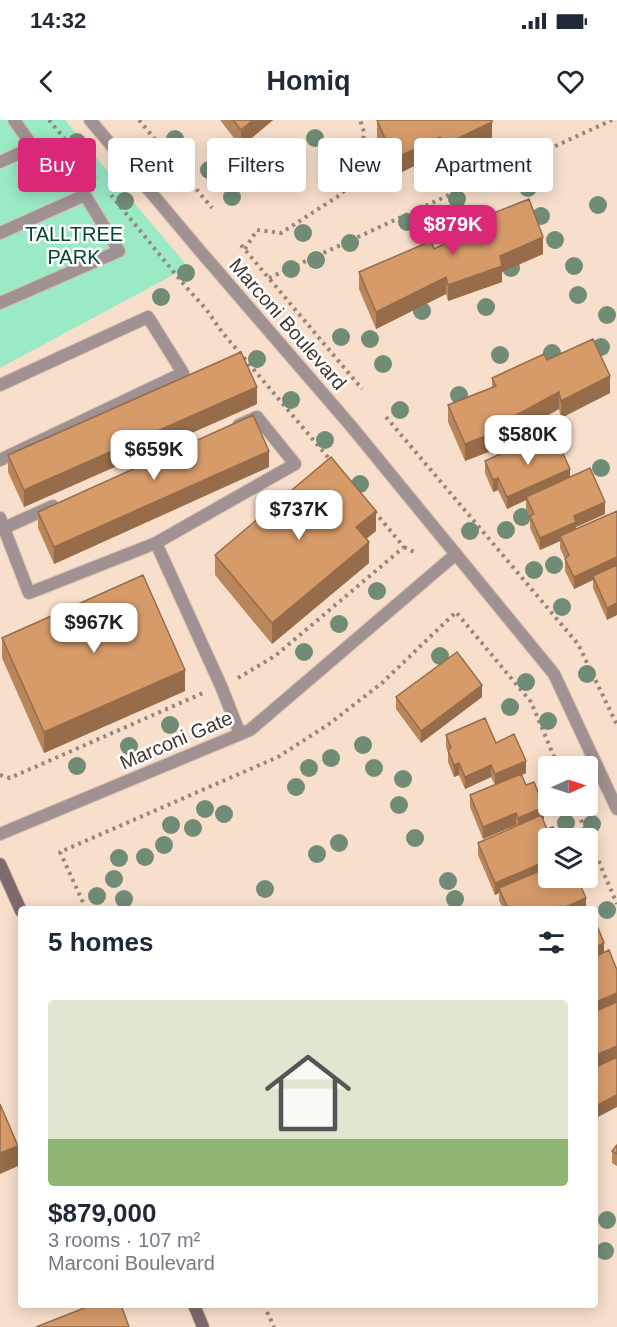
<!DOCTYPE html>
<meta charset="utf-8">
<style>
:root{--surface:#fff;--page:#f2f2f3;--text:#1f2937;--muted:#747a83;--accent:#db2777}
body{margin:0;font-family:Arial,sans-serif;background:var(--page);color:var(--text);height:100vh;display:flex;flex-direction:column;font-size:22px;white-space:nowrap}
*{box-sizing:border-box;margin:0}
p{font-size:20px;color:var(--muted)}
.icon{flex:none;width:33px;height:33px;fill:none;stroke:currentColor;stroke-width:2;stroke-linecap:round;stroke-linejoin:round}
.map{position:relative;flex:1;overflow:hidden}
.side{position:absolute;left:18px;top:786px;width:580px;height:402px;display:flex;flex-direction:column;background:var(--surface);border-radius:6px;box-shadow:0 3px 15px #0003}
.side>*{flex:none}
.top-card{position:absolute;left:18px;top:18px;width:582px;height:54px;display:flex;gap:12px}
.needle{width:39px;rotate:87deg}
.fabs{position:absolute;left:538px;top:636px;display:grid;gap:12px}
.fabs a{display:grid;place-items:center;width:60px;height:60px;border-radius:6px;background:var(--surface);box-shadow:0 3px 15px #0003;font-size:30px}
.price{position:absolute;translate:-50% -51px;padding:0 14px;border-radius:12px;background:#fff;color:#222;font-size:20px;line-height:39px;filter:drop-shadow(0 2px 3px #0008)}
.price::after{content:'';position:absolute;left:50%;top:36px;width:18px;height:14px;margin-left:-9px;background:inherit;clip-path:polygon(0 0,100% 0,50% 100%)}
.price.current{background:var(--accent);color:#fff}
ul{padding:0;list-style:none}
li{display:grid;align-content:center;gap:12px;height:318px;padding:0 30px}
li span{display:grid;place-items:center;height:186px;border-radius:6px;color:#555}
li>.icon{margin-inline-start:auto}
span .icon{width:108px;height:108px;fill:#fffc;stroke-width:1}
li b{font-size:26px}
h2{display:flex;justify-content:space-between;align-items:center;height:72px;padding:0 30px;font-size:26px}
.chip{padding:0 21px;border-radius:6px;background:var(--surface);box-shadow:0 3px 15px #0003;font-size:21px;line-height:54px}
.chip.current{background:var(--accent);color:#fff}
.status{display:flex;justify-content:space-between;align-items:center;height:42px;padding:0 30px;background:var(--surface);direction:ltr}
.status svg{height:16px;fill:currentColor}
header{display:flex;justify-content:space-between;align-items:center;height:78px;padding:0 30px;background:var(--surface);font-size:27px;font-weight:800}
.map>svg:first-child{display:block}
</style>
<div class="status"><b>14:32</b><svg viewBox="0 0 49 12"><path d="M0 12V9h3v3zM5 12V6h3v6zM10 12V3h3v9zM15 12V0h3v12zM26 1h20v11H26zM47 4h2v5h-2z"/></svg></div>
<header><svg class="icon" aria-label="back" viewBox="0 0 24 24"><path d="M15 5l-7 7 7 7"/></svg>Homiq<svg class="icon" aria-label="heart" viewBox="0 0 24 24"><path d="M12 20l-8-8c-3-5 5-10 8-4 3-6 11-1 8 4z"/></svg></header>
<div class="map">
<svg width="617" height="1207" viewBox="0 0 617 1207">
<rect width="100%" height="100%" fill="#f8dfcb"/>
<!-- green -->
<path fill="#9beac6" d="M0 0H65L188 147 0 248Z"/>
<g fill="none" stroke-linecap="round" stroke-linejoin="round">
<!-- service casing -->
<g stroke="#d4beac" stroke-width="14">
<path id="service" d="M0 42 33 27 14 0
M0 113 85 75 119 131 0 183
M0 265 148 197 183 253 0 340
M239 305 257 297 295 344 156 423 221 566 240 614
M0 398 29 473 156 423
M4 408 53 386"/>
</g>
<!-- tertiary casing -->
<g stroke="#d4beac" stroke-width="14">
<path id="tertiary" d="M90 0 201 132 351 306 554 554 617 689
M0 714 250 610 456 434"/>
</g>
<!-- secondary casing -->
<g stroke="#d4beac" stroke-width="14">
<path id="secondary" d="M0 744 21 791
M194 1185 203 1207"/>
</g>
<!-- path -->
<path stroke="#978679" stroke-width="4" stroke-dasharray="3 4.5" stroke-linecap="butt" d="M49 0 97 58
M139 0 212 88
M111 75 186 167 206 189 222 212 332 342
M241 125 362 269
M245 129 257 110 281 113 340 75 354 61 362 35 364 12 360 0
M269 158 612 0
M386 297 578 524 617 605
M404 427 414 432
M238 558 275 536 404 427 374 391
M0 655 10 658 203 573
M575 686 617 784
M86 789 60 732 278 637 329 604 382 563 456 492 531 582 558 646
M264 1185 274 1207"/>
<!-- service -->
<use href="#service" stroke="#a09193" stroke-width="12"/>
<!-- tertiary -->
<use href="#tertiary" stroke="#a09193" stroke-width="12"/>
<!-- secondary -->
<use href="#secondary" stroke="#7e6a6c" stroke-width="12"/>
</g>
<!-- trees -->
<g fill="#708c76">
<circle cx="315" cy="18" r="9"/>
<circle cx="175" cy="19" r="9"/>
<circle cx="77" cy="22" r="9"/>
<circle cx="519" cy="48" r="9"/>
<circle cx="209" cy="50" r="9"/>
<circle cx="440" cy="58" r="9"/>
<circle cx="268" cy="61" r="9"/>
<circle cx="385" cy="62" r="9"/>
<circle cx="528" cy="68" r="9"/>
<circle cx="232" cy="77" r="9"/>
<circle cx="457" cy="79" r="9"/>
<circle cx="125" cy="81" r="9"/>
<circle cx="598" cy="85" r="9"/>
<circle cx="541" cy="96" r="9"/>
<circle cx="407" cy="102" r="9"/>
<circle cx="303" cy="113" r="9"/>
<circle cx="555" cy="120" r="9"/>
<circle cx="350" cy="123" r="9"/>
<circle cx="316" cy="140" r="9"/>
<circle cx="574" cy="146" r="9"/>
<circle cx="511" cy="148" r="9"/>
<circle cx="291" cy="149" r="9"/>
<circle cx="186" cy="153" r="9"/>
<circle cx="578" cy="175" r="9"/>
<circle cx="161" cy="177" r="9"/>
<circle cx="486" cy="187" r="9"/>
<circle cx="422" cy="191" r="9"/>
<circle cx="607" cy="195" r="9"/>
<circle cx="341" cy="217" r="9"/>
<circle cx="370" cy="219" r="9"/>
<circle cx="601" cy="227" r="9"/>
<circle cx="552" cy="233" r="9"/>
<circle cx="500" cy="235" r="9"/>
<circle cx="257" cy="239" r="9"/>
<circle cx="383" cy="244" r="9"/>
<circle cx="459" cy="275" r="9"/>
<circle cx="291" cy="280" r="9"/>
<circle cx="400" cy="290" r="9"/>
<circle cx="552" cy="314" r="9"/>
<circle cx="325" cy="320" r="9"/>
<circle cx="601" cy="348" r="9"/>
<circle cx="360" cy="364" r="9"/>
<circle cx="522" cy="397" r="9"/>
<circle cx="506" cy="410" r="9"/>
<circle cx="470" cy="411" r="9"/>
<circle cx="554" cy="445" r="9"/>
<circle cx="534" cy="450" r="9"/>
<circle cx="377" cy="471" r="9"/>
<circle cx="562" cy="487" r="9"/>
<circle cx="339" cy="504" r="9"/>
<circle cx="304" cy="532" r="9"/>
<circle cx="440" cy="536" r="9"/>
<circle cx="587" cy="554" r="9"/>
<circle cx="526" cy="562" r="9"/>
<circle cx="510" cy="587" r="9"/>
<circle cx="548" cy="601" r="9"/>
<circle cx="170" cy="605" r="9"/>
<circle cx="363" cy="625" r="9"/>
<circle cx="129" cy="626" r="9"/>
<circle cx="331" cy="638" r="9"/>
<circle cx="77" cy="646" r="9"/>
<circle cx="309" cy="648" r="9"/>
<circle cx="374" cy="648" r="9"/>
<circle cx="403" cy="659" r="9"/>
<circle cx="296" cy="667" r="9"/>
<circle cx="399" cy="685" r="9"/>
<circle cx="205" cy="689" r="9"/>
<circle cx="224" cy="694" r="9"/>
<circle cx="566" cy="703" r="9"/>
<circle cx="592" cy="704" r="9"/>
<circle cx="171" cy="705" r="9"/>
<circle cx="193" cy="708" r="9"/>
<circle cx="415" cy="718" r="9"/>
<circle cx="339" cy="723" r="9"/>
<circle cx="164" cy="725" r="9"/>
<circle cx="317" cy="734" r="9"/>
<circle cx="145" cy="737" r="9"/>
<circle cx="119" cy="738" r="9"/>
<circle cx="114" cy="759" r="9"/>
<circle cx="448" cy="761" r="9"/>
<circle cx="265" cy="769" r="9"/>
<circle cx="97" cy="776" r="9"/>
<circle cx="124" cy="779" r="9"/>
<circle cx="455" cy="779" r="9"/>
<circle cx="607" cy="790" r="9"/>
<circle cx="607" cy="1100" r="9"/>
<circle cx="605" cy="1131" r="9"/>
</g>
<!-- wall -->
<path fill="#b9855b" d="M220 0H273L241 27Z
M377 0 492 19 444 42 440 33 394 56 377 17Z
M476 100 543 134 502 152V162L448 181 446 174 376 209 359 169V152L434 129 476 108Z
M547 240 610 273 561 298 559 289 519 311V320L465 341 448 302V285L492 268V258Z
M257 284 24 387 8 352V335Z
M527 328 570 357 605 394 576 407V409L617 391 607 500 593 468V460L574 469 565 451V439L560 428V421L540 430 530 408V398L526 388V380L507 389 498 370 493 372 485 353V341Z
M269 347 54 444 38 408V392Z
M376 411 366 419 369 443 272 524 215 455V435Z
M2 518 185 571 44 633 2 538Z
M396 577H482L421 623 396 589Z
M446 615 496 623 526 653 522 655 526 665 544 699H542L549 718 586 788 589 789H503L499 780V773L495 775 478 735V723L517 706 516 705 483 719 470 687V675L495 665 491 657 465 669 459 655 454 657 448 642V632L446 627Z
M617 1025V1046L612 1043V1031Z"/>
<!-- shaded-wall -->
<path fill="#966c4a" d="M253 0H273L241 27V10Z
M492 2V19L444 42V25Z
M440 17V33L394 56V39Z
M543 117V134L502 152V162L448 181V165L500 136Z
M446 157V174L376 209V192Z
M610 256V273L561 298V281Z
M257 267V284L24 387V370Z
M559 272V289L519 311V320L465 341V324Z
M269 331V347L54 444V427Z
M570 349V361L526 377V380L507 389V377Z
M498 358V370L493 372V360Z
M605 382V394L576 407V414L560 416V421L540 430V418L574 396Z
M376 391V411L356 427V407Z
M369 422V443L272 524V503Z
M617 437V449L593 456V460L574 469V457Z
M617 483V495L607 500V488Z
M185 550V571L44 633V612Z
M482 565V577L421 623V611Z
M526 641V653L495 666V654Z
M459 643V655L454 657V645Z
M491 645V657L465 669V657Z
M544 687V699L518 710V698Z
M516 693V705L483 719V707Z
M549 740V752L499 768V773L495 775V763Z
M586 778V789H561Z
M604 823V835L596 839V827Z
M617 873V884L596 894V882Z
M617 926V938L596 947V935Z
M617 975V987L596 998V986Z
M18 1026V1046L0 1054V1033Z"/>
<!-- building -->
<path fill="#d79b6a" stroke="#966c4a" stroke-width="1.5" d="M233 0H253L241 10Z
M377 0H492V2L444 25 440 17 394 39Z
M529 79 543 117 500 136 502 146 448 165 446 157 376 192 359 152 431 121 434 129 479 107 476 100Z
M593 219 610 256 561 281 559 272 516 295 519 303 465 324 448 285 496 266 492 258 544 234 547 240Z
M241 232 257 267 24 370 8 335Z
M253 295 269 331 54 427 38 392Z
M555 316 570 349 507 377 498 358 493 360 485 341 525 323 527 328Z
M331 337 376 391 356 407 369 422 272 503 215 435Z
M590 348 605 382 574 396 576 402 540 418 530 396 534 394 526 377Z
M617 391V437L574 457 565 439 569 435 560 416Z
M617 445V483L607 488 593 456Z
M143 455 185 550 44 612 2 518Z
M457 532 482 565 421 611 396 577Z
M485 598 496 623 514 614 526 641 495 654 491 645 465 657 459 643 454 645 448 630 451 628 446 615Z
M521 654 526 665 534 662 544 687 518 698 516 693 483 707 470 675Z
M541 695 547 709 553 707 558 718H549V740L495 763 478 723Z
M549 747V758H577L586 778 561 789H508L499 768Z
M596 803 604 823 596 827Z
M609 830 617 850V873L596 882V836Z
M617 882V926L596 935V891Z
M617 937V975L596 986V947Z
M0 984 18 1026 0 1033Z
M617 1025V1034L612 1031Z
M92 1185H121L129 1207H36Z"/>
<g text-anchor="middle" stroke-width="5" stroke-linejoin="round" paint-order="stroke">
<!-- park labels -->
<g font-size="20" fill="#004831" stroke="#fff">
<text x="74" y="121">TALLTREE<tspan x="74" dy="23">PARK</tspan></text>
</g>
<!-- street labels -->
<g font-size="20" fill="#423831" stroke="#fff">
<text transform="translate(288 204) rotate(49)" y="7">Marconi Boulevard</text>
<text transform="translate(176 620) rotate(-23)" y="7">Marconi Gate</text>
</g>
</g>
</svg>
<div class="fabs">
<a><svg class="needle" viewBox="-14 -14 28 28"><path d="M0-13l5 13h-10z" fill="#e53935"/><path d="M0 13l5-13h-10z" fill="#747a83"/></svg></a>
<a><svg class="icon" aria-label="layers" viewBox="0 0 24 24"><path d="M12 4l9 5-9 5-9-5zM3 14l9 5 9-5"/></svg></a>
</div>
<b class="price current" style="left:453px;top:136px">$879K</b>
<b class="price" style="left:528px;top:346px">$580K</b>
<b class="price" style="left:154px;top:361px">$659K</b>
<b class="price" style="left:299px;top:421px">$737K</b>
<b class="price" style="left:94px;top:534px">$967K</b>
<div class="top-card">
<a class="chip current">Buy</a>
<a class="chip">Rent</a>
<a class="chip">Filters</a>
<a class="chip">New</a>
<a class="chip">Apartment</a>
</div>
<section class="side">
<h2>5 homes<svg class="icon" aria-label="filters" viewBox="0 0 24 24"><path d="M4 7h16M4 17h16"/><circle cx="9" cy="7" r="2"/><circle cx="15" cy="17" r="2"/></svg></h2>
<ul>
<li><span style="background:linear-gradient(#dfe7d0 75%,#8fb573 0)"><svg class="icon" aria-label="home" viewBox="0 0 24 24"><path d="M3 11l9-7 9 7M6 9v11h12V9"/></svg></span><div><b>$879,000</b><p>3 rooms · 107 m²</p><p>Marconi Boulevard</p></div></li>
</ul>
</section>
</div>
